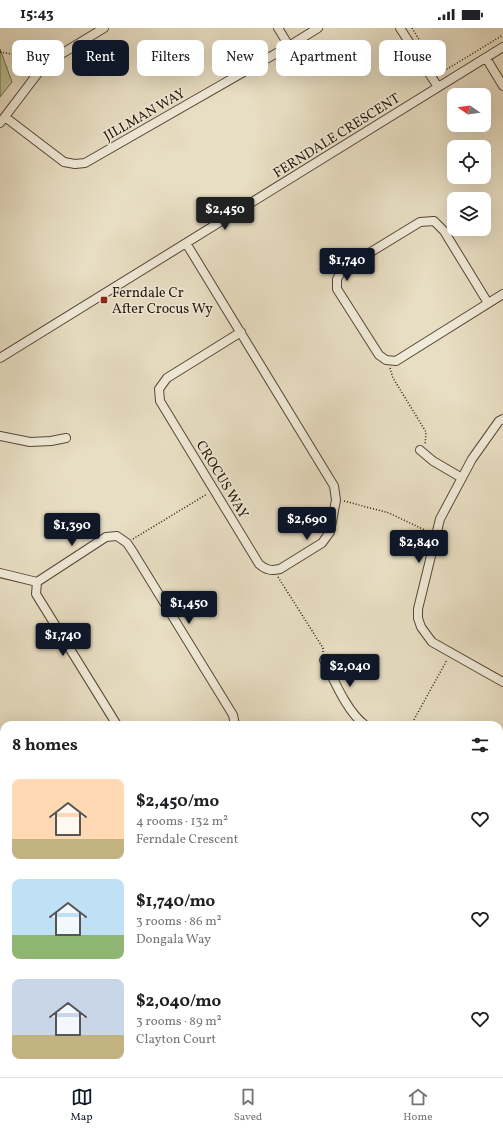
<!DOCTYPE html>
<meta charset="utf-8">
<style>
:root{--surface:#fff;--page:#f2f2f2;--text:#202124;--muted:#757577;--line:#e0e0e0;--accent:#111827}
body{margin:0;font-family:Vollkorn,serif;background:var(--page);color:var(--text);height:100vh;display:flex;flex-direction:column;font-size:15px;white-space:nowrap}
*{box-sizing:border-box;margin:0}
p{font-size:13px;color:var(--muted)}
.icon{flex:none;width:22px;height:22px;fill:none;stroke:currentColor;stroke-width:2;stroke-linecap:round;stroke-linejoin:round}
.map{position:relative;flex:1;overflow:hidden}
.sheet{position:absolute;left:0px;top:693px;width:503px;height:356px;display:flex;flex-direction:column;background:var(--surface);border-radius:12px 12px 0 0;box-shadow:0 4px 16px #0002}
.sheet>*{flex:none}
.guide{position:absolute;left:12px;top:12px;width:479px;height:36px;display:flex;gap:8px}
.needle{width:26px;rotate:283deg}
.fabs{position:absolute;left:447px;top:60px;display:grid;gap:8px}
.fabs a{display:grid;place-items:center;width:44px;height:44px;border-radius:8px;background:var(--surface);box-shadow:0 4px 16px #0002;font-size:20px}
.price{position:absolute;translate:-50% -34px;padding:0 9px;border-radius:4px;background:var(--accent);color:#fff;font-size:13px;line-height:26px;filter:drop-shadow(0 1px 2px #0008)}
.price::after{content:'';position:absolute;left:50%;top:24px;width:12px;height:9px;margin-left:-6px;background:inherit;clip-path:polygon(0 0,100% 0,50% 100%)}
.price.current{background:#222;color:#fff}
ul{padding:0;list-style:none}
li{display:flex;align-items:center;gap:12px;height:100px;padding:0 12px}
li span{display:grid;place-items:center;flex:none;width:112px;height:80px;border-radius:8px;color:#555}
li>.icon{margin-inline-start:auto}
span .icon{width:48px;height:48px;fill:#fffc;stroke-width:1}
li b{font-size:17px}
h2{display:flex;justify-content:space-between;align-items:center;height:48px;padding:0 12px;font-size:17px}
.chip{padding:0 14px;border-radius:8px;background:var(--surface);box-shadow:0 4px 16px #0002;font-size:14px;line-height:36px}
.chip.current{background:var(--accent);color:#fff}
.status{display:flex;justify-content:space-between;align-items:center;height:28px;padding:0 20px;background:var(--surface);direction:ltr}
.status svg{height:11px;fill:currentColor}
.dock{display:flex;justify-content:space-around;align-items:center;height:56px;border-top:1px solid var(--line);background:var(--surface);font-size:11px;color:var(--muted)}
.dock a{display:grid;justify-items:center;gap:2px}
.dock .current{color:var(--accent)}
.map>svg:first-child{display:block}
</style>
<div class="status"><b>15:43</b><svg viewBox="0 0 49 12"><path d="M0 12V9h3v3zM5 12V6h3v6zM10 12V3h3v9zM15 12V0h3v12zM26 1h20v11H26zM47 4h2v5h-2z"/></svg></div>
<div class="map">
<svg width="503" height="1049" viewBox="0 0 503 1049">
<rect width="100%" height="100%" fill="#e8dec3"/>
<filter id="stains"><feTurbulence type="fractalNoise" baseFrequency=".005" numOctaves="4"/><feColorMatrix values="0 0 0 0 .2 0 0 0 0 .09 0 0 0 0 .02 0 0 0 .5 -.17"/></filter>
<radialGradient id="worn" r=".72"><stop offset=".6" stop-color="#630" stop-opacity="0"/><stop offset="1" stop-color="#630" stop-opacity=".3"/></radialGradient>
<!-- green -->
<path fill="#bac091" stroke="#706a4e" d="M0 21 12 54 0 69Z
M0 751 4 757V1045H459L478 1049V1045H499V896L503 888V1049H0Z"/>
<g fill="none" stroke-linecap="round" stroke-linejoin="round">
<!-- stream -->
<path stroke="#6e7777" stroke-width="2.5" d="M343 1045 347 1049
M137 1049 141 1045"/>
<!-- minor casing -->
<g stroke="#564738" stroke-width="10">
<path id="minor" d="M278 0 289 18
M400 0 438 59
M486 30 503 58
M5 89 64 134 75 136 85 135 289 18 318 0
M0 95 38 45 53 31 104 0
M186 215 334 458 336 472 330 504 322 515 280 541C271 543 266 542 259 536L160 373 159 361 167 350 241 304
M488 275 444 203 434 193 420 194 343 241 337 251V261L379 327 386 332 396 333 503 266
M0 330 503 19
M503 391 499 393 472 431 440 491 418 581V590L421 599 432 614 503 654
M0 408 30 414 51 413 66 410
M420 422 433 433 462 450
M0 545 37 554 106 509 117 508 127 515 133 524 233 687 235 697
M37 554 36 566 117 697
M324 632C334 652 347 684 365 697
M0 713 4 719
M499 773 503 775
M499 874 503 866
M499 1036 503 1037"/>
</g>
<!-- path -->
<path stroke="#25150a" stroke-width="1.5" stroke-dasharray="1 2" stroke-linecap="butt" d="M412 0 426 23 442 45
M0 24 22 28 33 39
M439 46 503 7
M390 340 393 350 426 404 425 417
M344 473 389 485 429 504
M133 511 207 466
M278 549 323 620V625
M411 697 447 632
M0 729 4 736
M0 879 4 882
M102 1045 103 1049
M399 1045 406 1049
M435 1045 452 1049
M156 1049 162 1045
M444 1049 445 1045
M466 1049 484 1045"/>
<!-- minor -->
<use href="#minor" stroke="#f0ead8" stroke-width="8"/>
</g>
<!-- markers -->
<rect fill="#8f2418" stroke="#f0ead8" stroke-width="1.5" x="100" y="268" width="8" height="8" rx="2"/>
<g text-anchor="middle" stroke-width="3" stroke-linejoin="round" paint-order="stroke">
<!-- street labels -->
<g font-size="14" fill="#25150a" stroke="#f0ead8">
<text transform="translate(144 86) rotate(-30)" y="5">JILLMAN WAY</text>
<text transform="translate(336 107) rotate(-32)" y="5">FERNDALE CRESCENT</text>
<text transform="translate(223 451) rotate(59)" y="5">CROCUS WAY</text>
</g>
<!-- poi labels -->
<g font-size="14" fill="#25150a" stroke="#f0ead8" text-anchor="start">
<text x="112" y="269">Ferndale Cr<tspan x="112" dy="16">After Crocus Wy</tspan></text>
</g>
</g>
<rect width="100%" height="100%" filter="url(#stains)"/>
<rect width="100%" height="100%" fill="url(#worn)"/>
</svg>
<div class="fabs">
<a><svg class="needle" viewBox="-14 -14 28 28"><path d="M0-13l5 13h-10z" fill="#e53935"/><path d="M0 13l5-13h-10z" fill="#757577"/></svg></a>
<a><svg class="icon" aria-label="locate" viewBox="0 0 24 24"><circle cx="12" cy="12" r="6"/><path d="M12 2v4M12 18v4M2 12h4M18 12h4"/></svg></a>
<a><svg class="icon" aria-label="layers" viewBox="0 0 24 24"><path d="M12 4l9 5-9 5-9-5zM3 14l9 5 9-5"/></svg></a>
</div>
<b class="price current" style="left:225px;top:203px">$2,450</b>
<b class="price" style="left:347px;top:254px">$1,740</b>
<b class="price" style="left:307px;top:513px">$2,690</b>
<b class="price" style="left:72px;top:519px">$1,390</b>
<b class="price" style="left:419px;top:536px">$2,840</b>
<b class="price" style="left:189px;top:597px">$1,450</b>
<b class="price" style="left:63px;top:629px">$1,740</b>
<b class="price" style="left:350px;top:660px">$2,040</b>
<div class="guide">
<a class="chip">Buy</a>
<a class="chip current">Rent</a>
<a class="chip">Filters</a>
<a class="chip">New</a>
<a class="chip">Apartment</a>
<a class="chip">House</a>
</div>
<section class="sheet">
<h2>8 homes<svg class="icon" aria-label="filters" viewBox="0 0 24 24"><path d="M4 7h16M4 17h16"/><circle cx="9" cy="7" r="2"/><circle cx="15" cy="17" r="2"/></svg></h2>
<ul>
<li><span style="background:linear-gradient(#ffd9b3 75%,#c2b280 0)"><svg class="icon" aria-label="home" viewBox="0 0 24 24"><path d="M3 11l9-7 9 7M6 9v11h12V9"/></svg></span><div><b>$2,450/mo</b><p>4 rooms · 132 m²</p><p>Ferndale Crescent</p></div><svg class="icon" aria-label="heart" viewBox="0 0 24 24"><path d="M12 20l-8-8c-3-5 5-10 8-4 3-6 11-1 8 4z"/></svg></li>
<li><span style="background:linear-gradient(#bfe0f5 70%,#8fb573 0)"><svg class="icon" aria-label="home" viewBox="0 0 24 24"><path d="M3 11l9-7 9 7M6 9v11h12V9"/></svg></span><div><b>$1,740/mo</b><p>3 rooms · 86 m²</p><p>Dongala Way</p></div><svg class="icon" aria-label="heart" viewBox="0 0 24 24"><path d="M12 20l-8-8c-3-5 5-10 8-4 3-6 11-1 8 4z"/></svg></li>
<li><span style="background:linear-gradient(#c9d6e8 70%,#c2b280 0)"><svg class="icon" aria-label="home" viewBox="0 0 24 24"><path d="M3 11l9-7 9 7M6 9v11h12V9"/></svg></span><div><b>$2,040/mo</b><p>3 rooms · 89 m²</p><p>Clayton Court</p></div><svg class="icon" aria-label="heart" viewBox="0 0 24 24"><path d="M12 20l-8-8c-3-5 5-10 8-4 3-6 11-1 8 4z"/></svg></li>
</ul>
</section>
</div>
<nav class="dock">
<a class="current"><svg class="icon" aria-label="map" viewBox="0 0 24 24"><path d="M3 6l6-2 6 2 6-2v14l-6 2-6-2-6 2zM9 4v14M15 6v14"/></svg>Map</a>
<a><svg class="icon" aria-label="saved" viewBox="0 0 24 24"><path d="M7 4h10v16l-5-4-5 4z"/></svg>Saved</a>
<a><svg class="icon" aria-label="home" viewBox="0 0 24 24"><path d="M3 11l9-7 9 7M6 9v11h12V9"/></svg>Home</a>
</nav>
